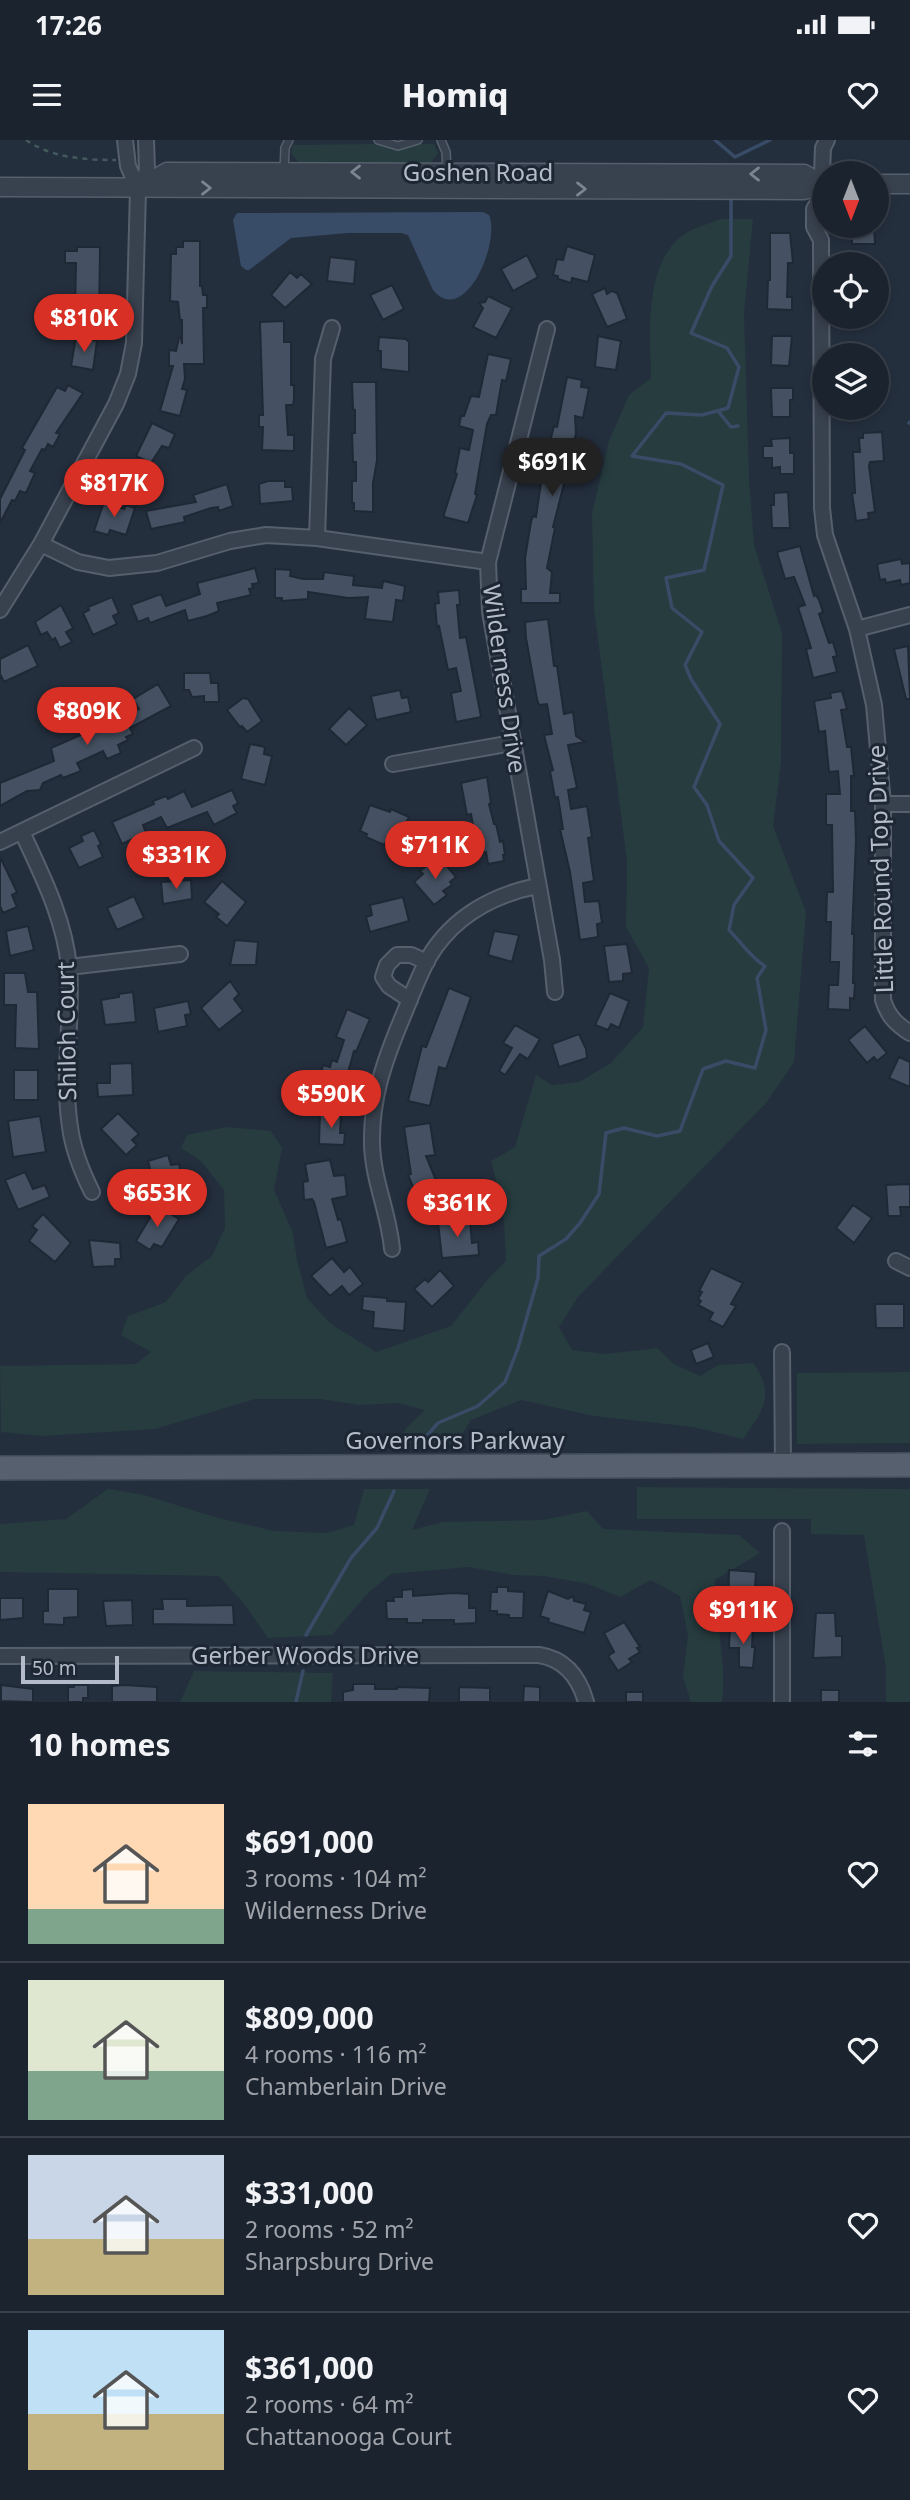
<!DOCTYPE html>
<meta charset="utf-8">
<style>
:root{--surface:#1b232e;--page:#282f3a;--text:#f1f3f6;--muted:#a0a4aa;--line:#39404a;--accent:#d93025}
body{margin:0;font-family:"Noto Sans",sans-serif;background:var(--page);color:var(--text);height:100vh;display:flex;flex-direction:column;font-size:26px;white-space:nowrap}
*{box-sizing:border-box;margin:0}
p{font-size:23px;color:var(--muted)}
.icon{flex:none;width:38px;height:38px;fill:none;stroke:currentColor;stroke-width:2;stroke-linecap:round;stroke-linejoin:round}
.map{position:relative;height:1562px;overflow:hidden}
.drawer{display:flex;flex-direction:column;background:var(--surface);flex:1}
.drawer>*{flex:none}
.needle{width:46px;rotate:180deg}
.controls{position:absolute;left:812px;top:21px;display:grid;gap:14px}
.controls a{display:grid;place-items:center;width:77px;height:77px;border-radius:50%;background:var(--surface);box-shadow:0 4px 10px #0003,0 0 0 2px var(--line);font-size:35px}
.scale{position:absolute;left:21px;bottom:18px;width:98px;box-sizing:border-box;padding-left:7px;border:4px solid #b4bcc9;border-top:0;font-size:19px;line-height:24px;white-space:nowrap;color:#b4bcc9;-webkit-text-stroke:5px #1d2633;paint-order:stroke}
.price{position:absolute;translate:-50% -60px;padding:0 16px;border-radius:24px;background:var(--accent);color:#fff;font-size:23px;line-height:46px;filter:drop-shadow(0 2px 4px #0008)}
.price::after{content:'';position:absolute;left:50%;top:42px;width:21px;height:16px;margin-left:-10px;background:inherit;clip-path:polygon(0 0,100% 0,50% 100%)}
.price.selected{background:#222;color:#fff}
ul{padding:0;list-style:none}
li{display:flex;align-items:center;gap:21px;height:175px;padding:0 28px}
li+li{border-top:2px solid var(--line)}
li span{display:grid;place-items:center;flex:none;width:196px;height:140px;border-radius:0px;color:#555}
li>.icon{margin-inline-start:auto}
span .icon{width:84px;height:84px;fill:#fffc;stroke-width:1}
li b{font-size:30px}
h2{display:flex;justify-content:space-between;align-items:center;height:84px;padding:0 28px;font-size:30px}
.status{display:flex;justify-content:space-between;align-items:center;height:49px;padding:0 35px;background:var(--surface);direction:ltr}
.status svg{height:19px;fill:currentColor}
header{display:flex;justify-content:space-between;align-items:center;height:91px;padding:0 28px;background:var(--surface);font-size:32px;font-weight:800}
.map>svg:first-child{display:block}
</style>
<div class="status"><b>17:26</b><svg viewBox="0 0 49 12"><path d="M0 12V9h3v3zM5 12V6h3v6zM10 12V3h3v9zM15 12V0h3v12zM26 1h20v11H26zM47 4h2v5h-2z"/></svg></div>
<header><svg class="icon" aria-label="menu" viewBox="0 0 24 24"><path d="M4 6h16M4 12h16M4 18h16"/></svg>Homiq<svg class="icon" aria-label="heart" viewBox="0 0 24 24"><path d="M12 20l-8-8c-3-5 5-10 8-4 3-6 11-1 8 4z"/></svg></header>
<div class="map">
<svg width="910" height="1562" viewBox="0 0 910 1562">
<rect width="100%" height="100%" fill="#242f3e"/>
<!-- green -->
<path fill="#263c3f" d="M375 4 401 9 420 4H434L438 13 430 24H300L291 13 293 5Z
M720 79H753L744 173 749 338 754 405 782 493 781 622 773 686 806 772 794 922 766 963 578 1157 559 1187 572 1210 606 1214 657 1208 674 1224 700 1236 718 1225 753 1223C776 1254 763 1271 743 1299L693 1287 594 1276 521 1260 471 1280 456 1304 396 1303 408 1286 425 1270 398 1263 360 1265 320 1259H255L155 1289 43 1296 1 1292 0 1226 136 1224 151 1212 121 1195 128 1176 166 1162 186 1136 212 1116 225 1088 224 1050 201 1021 181 1008 187 995 227 987 271 991 282 1008 274 1050 293 1093 297 1120 307 1158 331 1184 376 1212 451 1186 489 1138 506 1121 503 1066 491 1021 515 1007 536 935 552 945 579 942 611 923 643 887 649 828 626 787 627 721 594 469 592 373 609 301 629 255 651 238C650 194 644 129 680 97 690 89 708 84 720 79Z
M910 1232V1303L797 1304V1233Z
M637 1347 910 1349V1562H886V1528L864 1395 811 1394V1379H637Z
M108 1349 144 1355 218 1378 275 1391 327 1393 354 1385 364 1349H430L412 1390 443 1382 543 1380 587 1371 603 1389 739 1395 760 1413 715 1440C715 1481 727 1522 722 1562H691L683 1537 688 1495 680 1456 651 1440 620 1457 588 1444 544 1436 514 1435 468 1427 391 1434 367 1454 332 1495 268 1498 245 1465 219 1436 0 1432V1384L66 1379Z
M194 1531 333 1533 331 1562H180Z"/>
<!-- water -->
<path fill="#394c67" d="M483 72 489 75C501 101 465 188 433 150L408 95 401 93H348L291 98 249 130H246L241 126 233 80 237 73Z"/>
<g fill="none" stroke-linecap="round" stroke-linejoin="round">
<!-- stream -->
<path stroke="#394c67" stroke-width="3.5" d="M715 0 735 17 770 0
M718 271 731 287 738 286
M909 283 910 282
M426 1297 438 1283 478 1266 505 1242 518 1208 538 1138 539 1116 566 1099 580 1083 599 1054 606 993 624 988 657 996 680 991 703 929 726 921 755 928 766 890 757 838 765 826C751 818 741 802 729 790L734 765 753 738 719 701 707 665 694 647 720 584 691 539 685 525 702 492 672 468 666 438 704 430 723 345 681 324 632 316 666 273 702 275 728 268 739 227 727 208 691 193 712 146 731 116V59
M306 1495 351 1418 377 1388 394 1351
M296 1562 303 1531"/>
</g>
<!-- building -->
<path fill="#455162" stroke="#1f2835" stroke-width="2" d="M852 86H874L875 104H852Z
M770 93H790L793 123H788L787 157H792V170L767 169 768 140H770Z
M183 101H200V146H202L203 155H207V168H203L204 224H184L185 239 182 249 187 250 180 276 160 271 173 226H169V210L176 211 179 198H181L182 204V180H180L178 162 170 161 171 114H176V107H183Z
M567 106 595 115 588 142 572 138 571 143 558 139V136L553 135 557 119 563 120Z
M77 107H100L99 181 84 180V174H75L76 123H65V111H77Z
M527 115 538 137 513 151 501 129Z
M330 117 356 120 354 144 327 141Z
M290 132 297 138 301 134 312 144 285 168 271 155Z
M392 145 404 169 383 180 370 155Z
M605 148 607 154 612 151 617 153 627 179 607 187 592 154Z
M488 156 512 168 496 198 473 187 483 168 479 163 485 162Z
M284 181V202H291V245H294V259L293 265H286L288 295H294V311L262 310 263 287H259V275H263L260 182Z
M598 196 621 201 616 230 595 227Z
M772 196H792L789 226 771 225Z
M76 197 97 201 93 230 71 226Z
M379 197 406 199 409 202V232L381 229V211H378Z
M488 214 511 219 506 241 502 240 496 275H491L487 284 475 354 477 355 468 383 444 377V374L457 334 455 333 460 308 469 310 473 290 459 286 461 276H464L471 256 479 257Z
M567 237 582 240 581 247 589 248 583 278 575 276 576 294 569 320 560 318 556 338 565 340 553 387 555 388 547 428 552 432 550 453H560V463H521V449H526L525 418 531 382 533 376 536 377 543 329 554 286 557 287Z
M352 242H376L377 320 373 343V372L354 371V363H352V341H356V322H353L352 293H355V270L353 269Z
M68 245 83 253 56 293 60 294 53 307 48 304 45 310 42 309 30 331 35 333 26 353 20 351 15 361 12 360 0 383V359L25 310 22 308 57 247 65 251Z
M771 248H793V260H790V277H772Z
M152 283 175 294 169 308 162 306 151 323 136 316Z
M882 292 884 321 870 322 869 326 875 372 868 373 869 379 856 381 852 353H855L853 312H860L859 298H863V293Z
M790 298V313H794V334H780V327L772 328V318H763V306H772L771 299Z
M268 341H285V347H292L293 361 260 364 259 344Z
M227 344 233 366 219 371 218 367 211 368 184 377 185 382 151 389 146 371 196 362 193 355Z
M788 352 790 388H772L771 365H774V353Z
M104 362 124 369 126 365 135 368 126 395 110 390 108 395 94 391Z
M800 406 814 456 816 455 819 460 823 472 819 474 829 503 833 502 837 516 833 517 837 532 813 538 806 509 811 508 798 467 805 465 794 437 785 439 777 412Z
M901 419 902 424 910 423V443L901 445 900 440 886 443 885 439 880 440 877 424Z
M255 428 259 443 252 444 253 448 249 449 251 455 217 463 219 471 207 476 188 481 185 470 150 483 148 478 138 482 131 465 161 454 166 466 200 454 197 443Z
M275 429 291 430 290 436 303 439H323L324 432 354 436 353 445 382 448 383 441 397 444 405 446 403 461 396 460 393 482 365 479 368 457 348 458 308 452V459L282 461V458H275Z
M459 450 460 465H457L460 498 466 497 481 577 456 582 451 553 461 551 456 528 448 530 439 486 437 487 435 464 439 463 438 452Z
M112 457 119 473 113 476 117 484 93 495 83 473 89 470 88 467Z
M61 465 73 488 66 492 72 502 60 508 55 498 52 500 47 492 41 495 35 482Z
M548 479 554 526H557L564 574 573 572 576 596 585 602 568 605 577 648 568 650 571 669 587 666 592 697 588 698 594 741 583 743 585 762 599 761 602 783 597 784 598 797 580 800 570 732 560 689H563L558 657 555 658 550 631 553 630 544 595 552 594 547 564 539 565 537 559 526 498 525 482Z
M28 505 38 526 4 542 0 534V519Z
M908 506 910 559H906L894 509Z
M184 533H210L211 543H218L219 562H204V556L192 557 189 550H184Z
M158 544 171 566 130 588 133 594 126 597 128 600 118 605 121 613 107 619 103 611 77 623 81 631 63 638 61 635 43 643 40 650 27 651 0 666V643L54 621 51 608 139 569 133 559Z
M400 550 402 558 408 557 411 572 376 580 371 556Z
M842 551 847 569 841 570 847 607H851L854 636H851V671H855L856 701 852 794H854L853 843H855L854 859 850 858V870L828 869 829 845H838L839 822H830L831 782H826L827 752H833L832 685H826V654H840L838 631 829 632 825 591 819 592 814 561 831 558 830 553Z
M243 558 248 559 262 581 247 592 242 586 240 587 227 570Z
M349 568 367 585 346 605 329 589Z
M250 604 265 607 264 614 272 616 265 645 241 639Z
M487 637 491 663 489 664 494 684H496L500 702 503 701 505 715H503L504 721 488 724 486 712 478 713 477 708 470 709 468 699 475 698 471 674 467 675 461 643Z
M232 650 238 663 233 666 237 673 214 685 207 672 167 688 161 677 143 685 146 693 122 704 112 682 154 664 153 661 166 656 168 659 184 651 192 667Z
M370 665 390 672 391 669 409 677 403 690 400 689 394 705 386 702 384 705 366 697 367 694 360 691Z
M94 690 101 704 98 706 103 717 79 728 69 708 83 701 81 696Z
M0 717 17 752 12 755 17 767 3 773 0 766Z
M434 719 437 723 441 719 456 737 450 742 452 745 443 751 447 755 434 765 414 742 423 734 420 731Z
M191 740 192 759 163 764 161 742Z
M222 741 246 762 227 786 216 777 219 774 204 762Z
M134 756 144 778 117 790 107 768Z
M403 757 409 781 370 792 366 777 372 775 370 765Z
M28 786 34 810 10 816 6 791Z
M494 791 519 795 512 822 488 815Z
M235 800 258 802 256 825H230Z
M627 804 632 833 623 834V841L609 842 604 806Z
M4 833H25L28 852H37L39 909 15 908 16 865H4Z
M230 841 239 854 234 859 243 871 219 890 201 868Z
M449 848 471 857 446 929 439 927 430 966 408 961 422 906 426 907Z
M133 852 136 882 105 885 101 860 119 857V854Z
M610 853 629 861 619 888 611 884 608 890 595 885Z
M188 861 191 874 185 875 187 886 158 892 154 868Z
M347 869 370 879 356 912 354 911 345 943 348 944 344 961 328 956 329 950 323 948 325 939 320 937 323 925 330 927 332 920 337 922 344 900 336 897Z
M515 885 540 899 528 919 520 914 505 935 499 931 512 908 503 903Z
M865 886 887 913 877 921 874 917 867 923 848 900Z
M579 894 586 909 587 918 559 927 552 904Z
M899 917 910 922V947L889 938Z
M132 923 133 955 98 957 97 943H110V924Z
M14 930H38V960H14Z
M118 973 139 994 132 1000 137 1005 126 1015 101 989Z
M320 973 341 974 340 993H345L344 1005 319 1004Z
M40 976 46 1012 13 1017 8 981Z
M430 983 435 1015 426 1016 442 1055 435 1058 437 1064 423 1070 408 1035 411 1034 404 987Z
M168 1015 171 1025 179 1024 181 1033 175 1035 176 1044 169 1046 171 1052 157 1055 148 1021Z
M330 1020 334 1036 345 1035 347 1056 332 1059 338 1080 341 1079 347 1102 326 1108 314 1062 312 1059 304 1060 303 1042 308 1041 305 1024Z
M25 1032 33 1049 45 1045 50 1057 18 1070 5 1040Z
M910 1044V1067H900L901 1076H888L886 1045Z
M853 1065 872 1078 854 1103 836 1088Z
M157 1066 179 1079 162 1107 154 1104 150 1110 136 1101Z
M43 1074 71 1103 55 1122 29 1101 37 1090 32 1086Z
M467 1079 470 1081 472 1103 478 1102 479 1115 442 1118 438 1082Z
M89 1100 120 1103 121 1119H115V1126L93 1127Z
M332 1118 344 1132 350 1127 363 1144 349 1155 342 1146 330 1156 311 1136Z
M711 1128 743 1143 731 1164 736 1166 723 1187 709 1180 713 1173 698 1165 701 1161 698 1159 702 1152 699 1151Z
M440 1130 454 1146 432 1167 414 1149 425 1139 428 1142Z
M363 1156 387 1158V1161L406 1162 404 1191 373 1188 374 1172 362 1170Z
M875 1164H904V1188H876Z
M708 1203 714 1217 696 1224 691 1210Z
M729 1430 756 1432 755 1447H751V1458H747V1466L728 1465Z
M497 1447H508V1451L524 1452 523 1478H509V1475L497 1474V1471H490L491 1452H497Z
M48 1449H78V1477L64 1478V1485L43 1484V1471H48Z
M413 1449V1456L454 1453 469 1454V1468H476V1483L454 1484V1480H423V1483H407V1479H387L386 1461H394L393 1457H402V1450Z
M548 1451 568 1459 573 1456 574 1461 586 1464 584 1470 591 1472 584 1493 548 1482 549 1479 540 1476Z
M0 1458H23V1478L0 1480Z
M162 1459H187V1466L233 1465 234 1485 153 1484V1469H163Z
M132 1460 133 1485 106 1486 103 1461Z
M816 1473H835L836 1496H842V1517L813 1518Z
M624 1482 640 1507 637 1508 640 1512 629 1519 632 1522 618 1531 608 1516 614 1512 604 1493Z
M730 1488 753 1489 752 1507H755L753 1528 739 1527V1508H729Z
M353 1544H375V1549H397V1547L430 1548 429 1562H343V1552L353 1550Z
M1 1545 33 1549V1562L1 1561Z
M74 1545H88V1558H83V1562H68V1547H74Z
M124 1545 157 1547V1562H112V1546Z
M524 1546 540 1547V1562H523Z
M459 1547 490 1548V1562H459Z
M821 1550H839V1562H821Z
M626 1552H643V1562H626Z"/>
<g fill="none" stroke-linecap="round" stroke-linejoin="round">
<!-- service casing -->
<g stroke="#565f6c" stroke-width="10">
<path id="service" d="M378 0 398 6 418 0
M441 0 446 12 447 32
M284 32 285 8 289 0"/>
</g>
<!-- minor casing -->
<g stroke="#565f6c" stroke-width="18">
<path id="minor" d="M827 0 823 8 821 58 814 69V87L821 100 822 368 825 395 857 489 874 565 883 664V860C888 876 896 884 910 893
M138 49 147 31 146 0
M547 189 488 422 490 472 552 820 555 852
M317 398 323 219 332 188
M41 404 78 422 109 428 157 423 230 401 266 395 317 398 488 422
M0 470 41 404 116 264 128 234 134 203 138 49 128 26 125 0
M857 489 910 475
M393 624 512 603
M883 664H910
M22 692C42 735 65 780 69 828 73 880 62 935 70 987 73 1010 82 1032 92 1052
M0 702 194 608
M69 827 180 814
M410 860 389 846 383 837 387 825 397 815H411L427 822
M392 1109C389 1073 373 1041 372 1004 371 959 384 922 401 881 410 860 418 837 429 817 453 777 493 755 537 746
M896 1121 910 1128
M782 1212 783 1325
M0 1516 539 1515C565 1519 579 1537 586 1562
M782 1562V1391"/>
</g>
<!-- tertiary casing -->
<g stroke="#565f6c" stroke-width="21">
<path id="tertiary" d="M877 44H910
M0 47 804 50 824 44
M138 49 167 32 804 34 821 44"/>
</g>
<!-- primary casing -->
<g stroke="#414a57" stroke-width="26">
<path id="primary" d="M0 1328 910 1325"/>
</g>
<!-- path -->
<path stroke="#44595c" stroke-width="2.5" stroke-dasharray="5 5" stroke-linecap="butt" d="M26 0C52 18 85 20 116 20"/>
<!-- service -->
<use href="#service" stroke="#38414e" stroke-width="7"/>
<!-- minor -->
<use href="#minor" stroke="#38414e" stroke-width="14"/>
<!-- tertiary -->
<use href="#tertiary" stroke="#38414e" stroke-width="18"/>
<!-- primary -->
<use href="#primary" stroke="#56606e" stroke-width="23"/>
</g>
<!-- one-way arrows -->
<defs><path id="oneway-chevron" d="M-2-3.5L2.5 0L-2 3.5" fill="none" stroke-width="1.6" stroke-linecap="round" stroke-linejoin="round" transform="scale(1.75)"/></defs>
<g stroke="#7c8592">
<use href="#oneway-chevron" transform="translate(356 32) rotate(-180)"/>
<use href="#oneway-chevron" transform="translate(755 34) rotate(-180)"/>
<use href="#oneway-chevron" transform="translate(206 48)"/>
<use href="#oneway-chevron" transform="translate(581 49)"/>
</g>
<g text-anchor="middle" stroke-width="6" stroke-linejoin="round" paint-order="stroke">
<!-- street labels -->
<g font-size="24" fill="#b4bcc9" stroke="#1d2633">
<text x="478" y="41">Goshen Road</text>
<text transform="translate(504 539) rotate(82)" y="8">Wilderness Drive</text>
<text transform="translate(881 729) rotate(-92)" y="8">Little Round Top Drive</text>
<text transform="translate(67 891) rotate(-91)" y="8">Shiloh Court</text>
<text x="455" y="1309">Governors Parkway</text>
<text x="305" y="1524">Gerber Woods Drive</text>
</g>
</g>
</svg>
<div class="controls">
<a><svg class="needle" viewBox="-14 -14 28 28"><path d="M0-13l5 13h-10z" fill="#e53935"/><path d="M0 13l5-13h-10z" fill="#a0a4aa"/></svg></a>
<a><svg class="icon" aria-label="locate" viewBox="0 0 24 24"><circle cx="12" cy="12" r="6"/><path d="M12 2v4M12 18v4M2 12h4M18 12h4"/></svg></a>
<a><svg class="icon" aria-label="layers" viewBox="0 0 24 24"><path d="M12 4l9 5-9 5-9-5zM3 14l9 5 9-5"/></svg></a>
</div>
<div class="scale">50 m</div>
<b class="price" style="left:84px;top:214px">$810K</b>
<b class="price selected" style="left:552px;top:358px">$691K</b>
<b class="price" style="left:114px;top:379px">$817K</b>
<b class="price" style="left:87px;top:607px">$809K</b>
<b class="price" style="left:435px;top:741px">$711K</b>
<b class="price" style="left:176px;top:751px">$331K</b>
<b class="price" style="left:331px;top:990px">$590K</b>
<b class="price" style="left:157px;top:1089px">$653K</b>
<b class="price" style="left:457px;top:1099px">$361K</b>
<b class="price" style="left:743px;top:1506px">$911K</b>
</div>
<section class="drawer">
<h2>10 homes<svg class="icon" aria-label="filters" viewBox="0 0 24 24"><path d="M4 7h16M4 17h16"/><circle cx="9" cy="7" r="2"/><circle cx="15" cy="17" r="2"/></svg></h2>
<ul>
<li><span style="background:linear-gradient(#ffd9b3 75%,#7fa58c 0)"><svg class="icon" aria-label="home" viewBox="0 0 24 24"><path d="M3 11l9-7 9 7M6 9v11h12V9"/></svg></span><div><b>$691,000</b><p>3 rooms · 104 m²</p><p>Wilderness Drive</p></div><svg class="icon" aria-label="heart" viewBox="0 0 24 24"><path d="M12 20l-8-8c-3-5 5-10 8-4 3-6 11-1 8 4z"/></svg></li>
<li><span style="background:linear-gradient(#dfe7d0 65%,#7fa58c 0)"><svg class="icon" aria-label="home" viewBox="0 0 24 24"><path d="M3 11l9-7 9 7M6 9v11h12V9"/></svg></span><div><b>$809,000</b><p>4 rooms · 116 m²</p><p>Chamberlain Drive</p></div><svg class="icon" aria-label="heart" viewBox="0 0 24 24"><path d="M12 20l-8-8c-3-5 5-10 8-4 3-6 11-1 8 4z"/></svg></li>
<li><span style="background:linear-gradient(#c9d6e8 60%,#c2b280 0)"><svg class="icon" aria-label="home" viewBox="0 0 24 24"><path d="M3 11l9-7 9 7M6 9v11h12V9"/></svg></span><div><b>$331,000</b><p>2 rooms · 52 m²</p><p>Sharpsburg Drive</p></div><svg class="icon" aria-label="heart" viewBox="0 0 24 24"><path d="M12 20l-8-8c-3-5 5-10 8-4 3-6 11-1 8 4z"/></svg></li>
<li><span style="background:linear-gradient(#bfe0f5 60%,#c2b280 0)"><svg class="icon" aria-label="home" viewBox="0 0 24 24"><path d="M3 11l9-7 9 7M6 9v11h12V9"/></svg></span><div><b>$361,000</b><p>2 rooms · 64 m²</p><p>Chattanooga Court</p></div><svg class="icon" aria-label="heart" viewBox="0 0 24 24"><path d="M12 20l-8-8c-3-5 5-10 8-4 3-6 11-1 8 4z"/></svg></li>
</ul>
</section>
